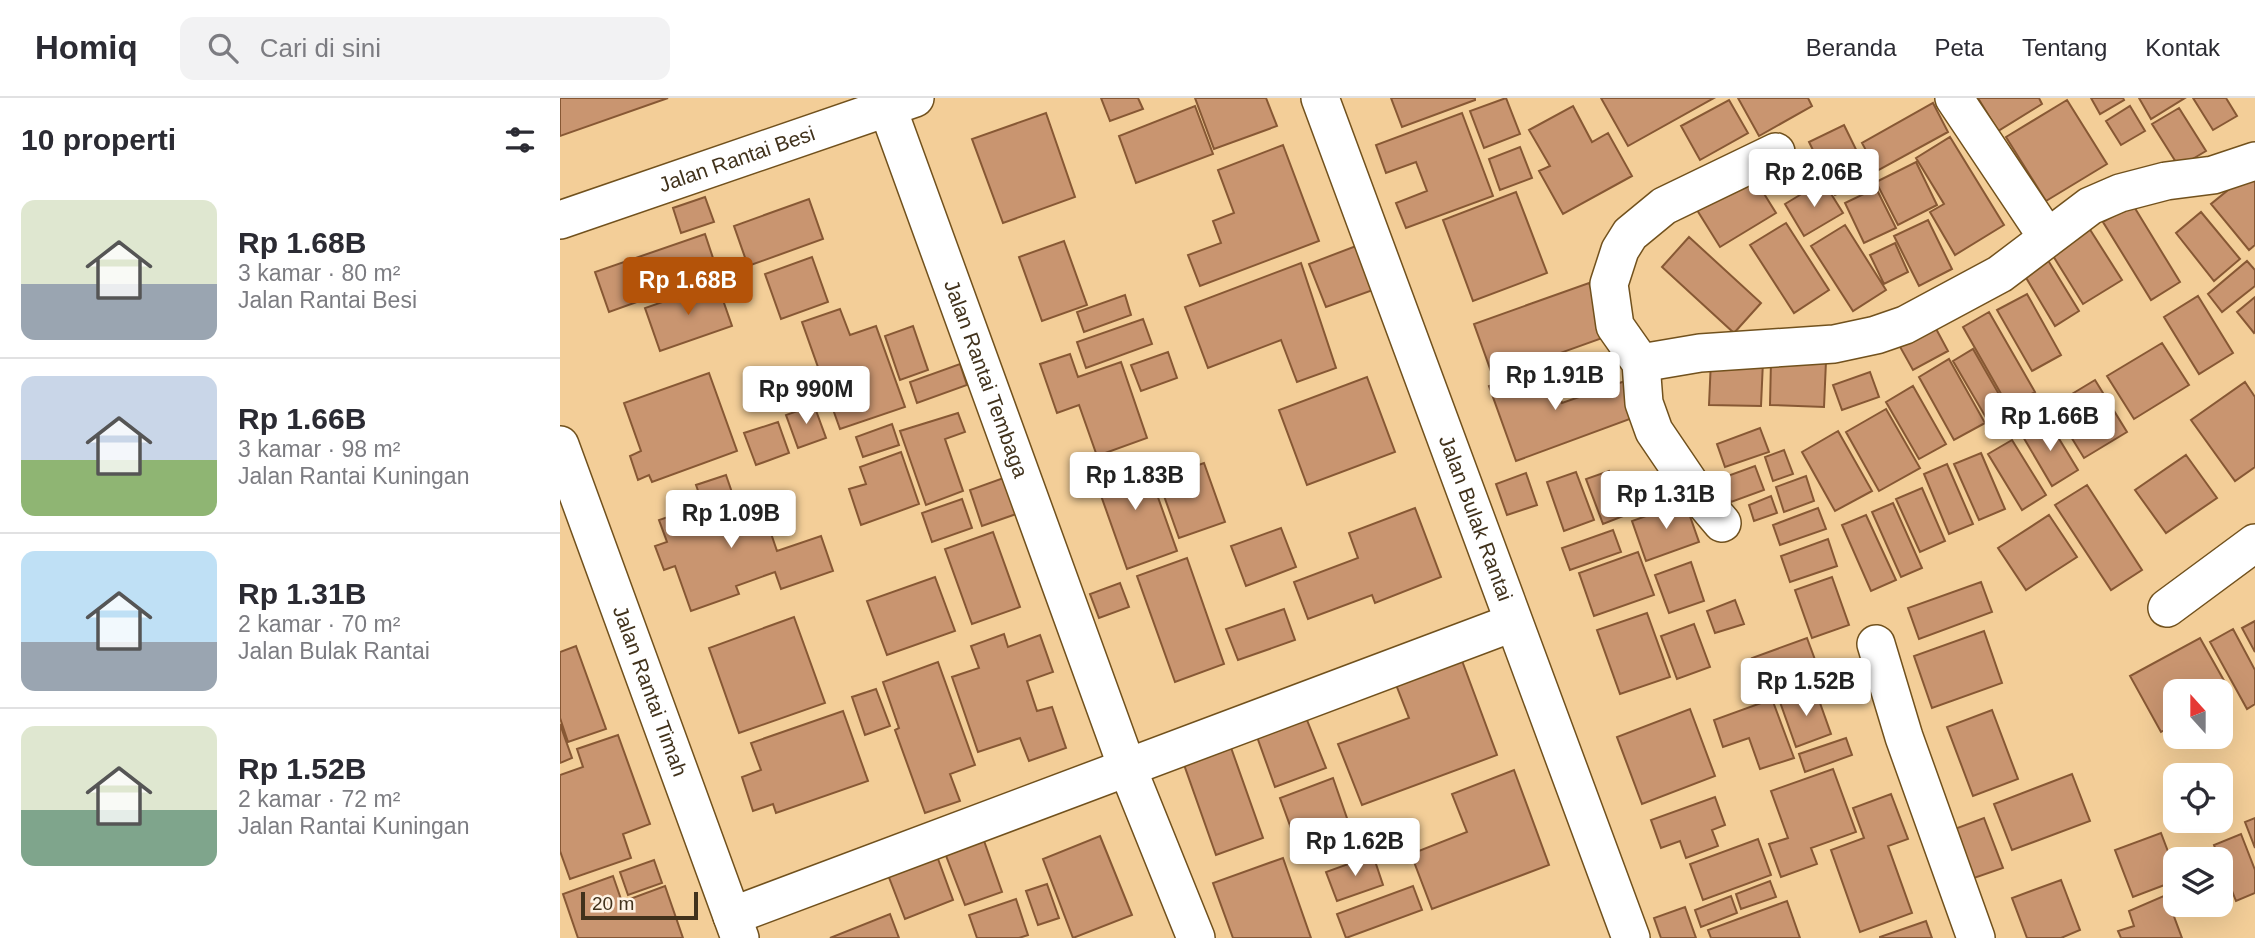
<!DOCTYPE html>
<html lang="id">
<meta charset="utf-8">
<style>
:root{--surface:#fff;--page:#f2f2f3;--text:#2b2b33;--muted:#7c7c81;--line:#e1e1e2;--accent:#b45309}
body{margin:0;font-family:Helvetica,sans-serif;background:var(--page);color:var(--text);height:100vh;display:flex;flex-direction:column;font-size:26px;white-space:nowrap}
*{box-sizing:border-box;margin:0}
p{font-size:23px;color:var(--muted)}
.icon{flex:none;width:38px;height:38px;fill:none;stroke:currentColor;stroke-width:2;stroke-linecap:round;stroke-linejoin:round}
.map{position:relative;flex:1;overflow:hidden}
.side{display:flex;flex-direction:column;background:var(--surface);width:560px}
.side>*{flex:none}
.needle{width:46px;rotate:339deg}
.tools{position:absolute;left:1603px;top:581px;display:grid;gap:14px}
.tools a{display:grid;place-items:center;width:70px;height:70px;border-radius:14px;background:var(--surface);box-shadow:0 7px 28px #0002;font-size:35px}
.scale{position:absolute;left:21px;bottom:18px;width:117px;box-sizing:border-box;padding-left:7px;border:4px solid #41321c;border-top:0;font-size:19px;line-height:24px;white-space:nowrap;color:#41321c;-webkit-text-stroke:5px #fff3e4;paint-order:stroke}
.price{position:absolute;translate:-50% -60px;padding:0 16px;border-radius:7px;background:#fff;color:#222;font-size:23px;line-height:46px;filter:drop-shadow(0 2px 4px #0008)}
.price::after{content:'';position:absolute;left:50%;top:42px;width:21px;height:16px;margin-left:-10px;background:inherit;clip-path:polygon(0 0,100% 0,50% 100%)}
.price.current{background:var(--accent);color:#fff}
ul{padding:0;list-style:none}
li{display:flex;align-items:center;gap:21px;height:175px;padding:0 21px}
li+li{border-top:2px solid var(--line)}
li span{display:grid;place-items:center;flex:none;width:196px;height:140px;border-radius:14px;color:#555}
li>.icon{margin-inline-start:auto}
span .icon{width:84px;height:84px;fill:#fffc;stroke-width:1}
li b{font-size:30px}
h2{display:flex;justify-content:space-between;align-items:center;height:84px;padding:0 21px;font-size:30px}
header{display:flex;align-items:center;gap:42px;box-sizing:border-box;height:98px;padding:0 35px;background:var(--surface);border-bottom:2px solid var(--line)}
header strong{font-size:33px}
nav{display:flex;gap:38px;margin-inline-start:auto;font-size:24px}
.search{width:490px;height:63px;background:var(--page);display:flex;align-items:center;gap:18px;box-sizing:border-box;padding:0 24px;border-radius:14px;color:var(--muted);font-size:26px}
main{display:flex;flex:1;min-height:0}
.map>svg:first-child{display:block}
</style>
<header>
<strong>Homiq</strong>
<div class="search"><svg class="icon" aria-label="search" viewBox="0 0 24 24"><circle cx="10" cy="10" r="6"/><path d="M15 15l6 6"/></svg>Cari di sini</div>
<nav><a>Beranda</a><a>Peta</a><a>Tentang</a><a>Kontak</a></nav>
</header>
<main>
<section class="side">
<h2>10 properti<svg class="icon" aria-label="filters" viewBox="0 0 24 24"><path d="M4 7h16M4 17h16"/><circle cx="9" cy="7" r="2"/><circle cx="15" cy="17" r="2"/></svg></h2>
<ul>
<li><span style="background:linear-gradient(#dfe7d0 60%,#9aa5b1 0)"><svg class="icon" aria-label="home" viewBox="0 0 24 24"><path d="M3 11l9-7 9 7M6 9v11h12V9"/></svg></span><div><b>Rp 1.68B</b><p>3 kamar · 80 m²</p><p>Jalan Rantai Besi</p></div></li>
<li><span style="background:linear-gradient(#c9d6e8 60%,#8fb573 0)"><svg class="icon" aria-label="home" viewBox="0 0 24 24"><path d="M3 11l9-7 9 7M6 9v11h12V9"/></svg></span><div><b>Rp 1.66B</b><p>3 kamar · 98 m²</p><p>Jalan Rantai Kuningan</p></div></li>
<li><span style="background:linear-gradient(#bfe0f5 65%,#9aa5b1 0)"><svg class="icon" aria-label="home" viewBox="0 0 24 24"><path d="M3 11l9-7 9 7M6 9v11h12V9"/></svg></span><div><b>Rp 1.31B</b><p>2 kamar · 70 m²</p><p>Jalan Bulak Rantai</p></div></li>
<li><span style="background:linear-gradient(#dfe7d0 60%,#7fa58c 0)"><svg class="icon" aria-label="home" viewBox="0 0 24 24"><path d="M3 11l9-7 9 7M6 9v11h12V9"/></svg></span><div><b>Rp 1.52B</b><p>2 kamar · 72 m²</p><p>Jalan Rantai Kuningan</p></div></li>
</ul>
</section>
<div class="map">
<svg width="1695" height="840" viewBox="0 0 1695 840">
<rect width="100%" height="100%" fill="#f3ce98"/>
<!-- building -->
<path fill="#c99570" stroke="#875834" stroke-width="2" d="M0 0H108L0 38Z
M541 0H578L583 11 550 23Z
M635 0H706L717 28 654 51Z
M831 0H915V2L842 29Z
M946 0 960 36 924 50 910 13Z
M1041 0H1154L1068 48Z
M1178 0H1248L1252 8 1199 38Z
M1418 0H1479L1482 6 1438 33Z
M1531 0H1563L1564 2 1540 16Z
M1579 0H1625L1591 21Z
M1633 0H1666L1677 18 1653 32Z
M1169 2 1188 35 1140 62 1121 28Z
M1507 2 1547 66 1486 103 1446 39Z
M1373 5 1388 34 1317 73 1302 45Z
M635 8 653 56 576 85 559 38Z
M1013 8 1032 44 1048 35 1072 78 1003 116 979 73 990 68 969 32Z
M1570 8 1585 33 1561 47 1546 23Z
M1619 10 1646 53 1619 69 1592 26Z
M486 15 515 99 443 125 412 41Z
M902 15 933 98 846 130 836 105 867 93 856 64 826 75 816 47Z
M1284 27 1310 80 1275 97 1249 44Z
M1390 39 1444 127 1395 157 1370 114 1384 106 1356 60Z
M723 47 759 143 640 188 628 157 661 145 653 123 674 115 658 72Z
M960 49 972 80 940 92 929 61Z
M1356 64 1377 107 1338 127 1316 84Z
M1689 75 1695 82V147L1689 152 1651 106Z
M1193 78 1216 115 1160 149 1137 112Z
M1263 83 1283 115 1244 138 1225 106Z
M1316 90 1336 130 1304 145 1285 105Z
M956 94 987 175 913 203 883 122Z
M145 99 154 124 121 135 113 110Z
M249 101 263 141 188 168 174 128Z
M1573 107 1620 184 1591 202 1543 124Z
M1641 114 1680 161 1654 183 1616 135Z
M1368 122 1392 171 1359 188 1334 138Z
M1226 125 1269 192 1234 215 1190 147Z
M1285 127 1326 192 1293 213 1251 148Z
M1529 130 1562 182 1523 206 1490 153Z
M145 136 158 175 49 214 35 174Z
M1129 139 1201 205 1174 235 1102 169Z
M504 143 527 207 482 223 459 159Z
M1335 145 1348 174 1324 186 1310 157Z
M796 148 813 192 766 209 749 166Z
M252 159 268 204 221 221 205 176Z
M1486 159 1519 213 1495 228 1462 173Z
M1687 163 1695 172V188L1662 214 1648 196Z
M741 165 776 270 737 284 721 242 648 270 625 209Z
M157 185 172 228 100 253 85 210Z
M1029 185 1048 238 933 279 914 226Z
M1467 196 1501 257 1472 273 1437 212Z
M565 197 571 217 524 234 517 214Z
M1638 198 1673 255 1639 276 1604 219Z
M1695 199V234L1694 235 1677 214Z
M280 211 290 237 316 228 345 309 280 331 242 224Z
M1429 214 1475 294 1448 308 1403 229Z
M583 221 592 246 526 270 517 244Z
M1374 227 1388 253 1353 272 1339 247Z
M353 228 368 272 340 282 325 238Z
M1602 245 1629 287 1574 321 1547 278Z
M1413 251 1448 312 1428 323 1393 263Z
M608 254 617 280 581 293 571 267Z
M510 256 518 279 561 264 587 340 537 358 519 307 497 315 480 266Z
M1389 261 1425 325 1394 342 1359 279Z
M1151 262 1203 263 1201 308 1149 307Z
M1211 263H1266L1264 309 1210 307Z
M400 266 407 287 357 305 350 284Z
M988 267 1002 305 1065 283 1078 318 956 363 929 288Z
M1310 274 1319 299 1282 312 1273 287Z
M149 275 177 353 92 384 89 377 78 382 70 358 81 353 64 305Z
M807 279 835 354 747 387 719 312Z
M1535 282 1567 334 1524 360 1492 308Z
M1685 284 1695 299V369L1675 383 1631 322Z
M1353 288 1386 346 1359 361 1326 304Z
M254 307 266 340 238 350 226 317Z
M1326 311 1360 370 1319 393 1286 334Z
M398 315 405 334 385 341 403 393 366 407 340 333Z
M1487 321 1518 372 1492 388 1462 337Z
M218 324 229 355 196 367 184 335Z
M332 326 339 347 303 359 296 339Z
M1200 330 1209 354 1165 369 1157 346Z
M1278 333 1312 393 1275 413 1242 354Z
M1452 342 1486 397 1462 412 1428 356Z
M1224 352 1233 376 1213 383 1205 359Z
M341 354 359 406 301 427 289 391 306 386 300 369Z
M1421 355 1445 411 1419 422 1394 366Z
M583 357 617 453 567 471 533 375Z
M1626 357 1657 400 1606 435 1575 392Z
M644 365 665 424 619 440 598 381Z
M1387 366 1413 426 1389 436 1364 376Z
M1195 368 1204 392 1171 404 1162 380Z
M1049 373 1066 417 1043 426 1026 381Z
M1016 374 1034 422 1004 433 987 384Z
M966 375 977 407 947 417 936 386Z
M166 377 178 412 153 421 155 429 203 412 217 453 261 438 273 473 221 491 215 474 176 488 179 496 131 513 115 468 104 472 95 448 107 444 99 422 143 407 136 387Z
M449 378 462 414 422 428 410 392Z
M1246 378 1254 403 1224 414 1216 389Z
M1527 387 1582 472 1551 492 1495 407Z
M1362 390 1385 443 1360 454 1336 401Z
M1211 398 1217 415 1194 423 1189 407Z
M402 401 412 430 372 444 362 415Z
M1125 404 1139 444 1086 463 1072 423Z
M1333 405 1362 470 1341 479 1312 414Z
M855 410 881 479 815 505 812 497 748 521 734 484 798 460 789 435Z
M1258 410 1266 431 1220 447 1213 427Z
M1306 417 1336 482 1311 493 1282 427Z
M1489 417 1517 459 1466 492 1438 450Z
M721 430 736 469 686 488 671 448Z
M1053 432 1061 454 1010 472 1002 450Z
M433 434 460 509 412 526 385 451Z
M1268 441 1277 468 1230 484 1221 458Z
M1078 454 1094 497 1034 518 1019 475Z
M627 460 664 566 615 584 577 478Z
M1131 464 1144 503 1109 515 1095 477Z
M375 479 395 533 327 557 307 503Z
M1272 479 1289 527 1252 540 1235 492Z
M1421 484 1432 514 1359 541 1348 510Z
M560 485 569 509 539 520 530 496Z
M1175 502 1184 526 1155 535 1147 513Z
M724 511 735 542 678 562 666 531Z
M1087 515 1110 579 1060 596 1037 532Z
M234 519 265 605 179 635 149 550Z
M1695 523V554L1682 530Z
M1134 526 1150 569 1117 581 1101 538Z
M1673 531 1695 572V606L1687 611 1650 544Z
M1424 533 1442 585 1372 610 1354 558Z
M444 536 448 549 480 537 493 574 467 583 477 613 492 609 506 650 469 663 460 640 418 654 392 579 419 570 411 548Z
M1247 540 1261 578 1205 598 1192 560Z
M1640 540 1671 595 1661 601V593H1615V626L1601 634 1570 578Z
M16 548 46 631 8 644 0 620V554Z
M901 560 937 657 802 707 778 646 849 620 835 584Z
M378 564 415 667 390 676 400 703 365 715 335 632 339 630 323 584Z
M316 591 330 628 305 637 292 599Z
M1255 591 1271 636 1236 649 1220 604Z
M1212 601 1234 660 1200 671 1189 640 1163 649 1154 622Z
M1130 611 1155 678 1082 706 1057 639Z
M1432 612 1458 681 1413 698 1387 629Z
M283 613 308 683 216 715 213 706 193 713 182 679 201 672 191 645Z
M745 617 766 670 715 689 696 636Z
M0 626 12 660 0 665Z
M58 637 90 726 63 736 71 760 10 781 0 753V677L23 669 17 651Z
M1286 640 1292 657 1245 674 1239 656Z
M669 644 703 740 656 757 622 661Z
M1273 671 1296 734 1251 750 1257 766 1221 779 1209 746 1228 740 1211 693Z
M954 672 989 767 872 811 851 756 907 734 892 696Z
M1512 676 1530 723 1452 752 1434 706Z
M773 680 789 726 736 744 720 700Z
M1331 696 1348 741 1328 748 1352 815 1300 834 1271 752 1304 740 1293 710Z
M1155 699 1165 727 1152 732 1158 748 1126 760 1120 743 1101 750 1091 722Z
M1424 720 1443 770 1411 781 1392 732Z
M1695 720V750L1685 724Z
M1601 735 1615 772V783L1573 799 1555 752Z
M1681 736 1695 772V795L1676 803 1654 747Z
M540 738 572 817 513 840 483 761Z
M423 740 442 794 405 807 385 755Z
M1198 741 1211 777 1143 802 1130 766Z
M374 750 393 802 345 821 325 769Z
M813 757 823 787 777 803 766 774Z
M723 760 751 840H673L653 785Z
M94 762 102 785 68 797 60 774Z
M53 778 62 804 105 788 123 840H18L3 796Z
M1501 782 1520 832 1501 840H1467L1452 800Z
M1210 783 1216 799 1181 811 1176 796Z
M487 786 499 820 478 827 466 793Z
M853 788 862 812 786 840 777 816Z
M1606 797 1622 840H1561L1558 833 1574 828 1569 813Z
M1171 798 1177 815 1141 829 1135 812Z
M456 801 468 837 459 840H417L409 817Z
M1227 803 1240 840H1151L1148 832Z
M1125 809 1136 840H1101L1094 820Z
M330 816 339 840H270Z
M1366 823 1372 840H1320V839Z"/>
<g fill="none" stroke-linecap="round" stroke-linejoin="round">
<!-- street casing -->
<g stroke="#71511d" stroke-width="40">
<g id="street">
<path id="s1" d="M760 0 1071 840"/>
<path d="M1394 0 1487 139"/>
<path id="s2" d="M328 11 567 669 636 840"/>
<path id="s3" d="M0 122 355 0"/>
<path d="M1081 265 1140 255 1274 246 1316 237 1345 227 1440 176 1530 108 1560 95 1606 83 1653 77 1695 63"/>
<path id="s4" d="M0 347 180 840"/>
<path d="M1162 425 1134 392 1094 333 1084 305 1081 265 1055 228 1049 186 1060 152 1070 136 1104 108 1216 54"/>
<path d="M1607 510 1695 445"/>
<path d="M1316 546 1344 639 1416 840"/>
<path d="M172 818 952 525"/>
</g>
</g>
<!-- street -->
<use href="#street" stroke="#fff" stroke-width="37"/>
</g>
<g text-anchor="middle" stroke-width="7" stroke-linejoin="round" paint-order="stroke">
<!-- street labels -->
<g font-size="21" fill="#41321c" stroke="#fff3e4">
<text dy="7" stroke="none"><textPath href="#s3" startOffset="187">Jalan Rantai Besi</textPath></text>
<text dy="7" stroke="none"><textPath href="#s2" startOffset="287">Jalan Rantai Tembaga</textPath></text>
<text dy="7" stroke="none"><textPath href="#s1" startOffset="448">Jalan Bulak Rantai</textPath></text>
<text dy="7" stroke="none"><textPath href="#s4" startOffset="262">Jalan Rantai Timah</textPath></text>
</g>
</g>
</svg>
<div class="tools">
<a><svg class="needle" viewBox="-14 -14 28 28"><path d="M0-13l5 13h-10z" fill="#e53935"/><path d="M0 13l5-13h-10z" fill="#7c7c81"/></svg></a>
<a><svg class="icon" aria-label="locate" viewBox="0 0 24 24"><circle cx="12" cy="12" r="6"/><path d="M12 2v4M12 18v4M2 12h4M18 12h4"/></svg></a>
<a><svg class="icon" aria-label="layers" viewBox="0 0 24 24"><path d="M12 4l9 5-9 5-9-5zM3 14l9 5 9-5"/></svg></a>
</div>
<div class="scale">20 m</div>
<b class="price" style="left:1254px;top:111px">Rp 2.06B</b>
<b class="price current" style="left:128px;top:219px">Rp 1.68B</b>
<b class="price" style="left:995px;top:314px">Rp 1.91B</b>
<b class="price" style="left:246px;top:328px">Rp 990M</b>
<b class="price" style="left:1490px;top:355px">Rp 1.66B</b>
<b class="price" style="left:575px;top:414px">Rp 1.83B</b>
<b class="price" style="left:1106px;top:433px">Rp 1.31B</b>
<b class="price" style="left:171px;top:452px">Rp 1.09B</b>
<b class="price" style="left:1246px;top:620px">Rp 1.52B</b>
<b class="price" style="left:795px;top:780px">Rp 1.62B</b>
</div>
</main>
